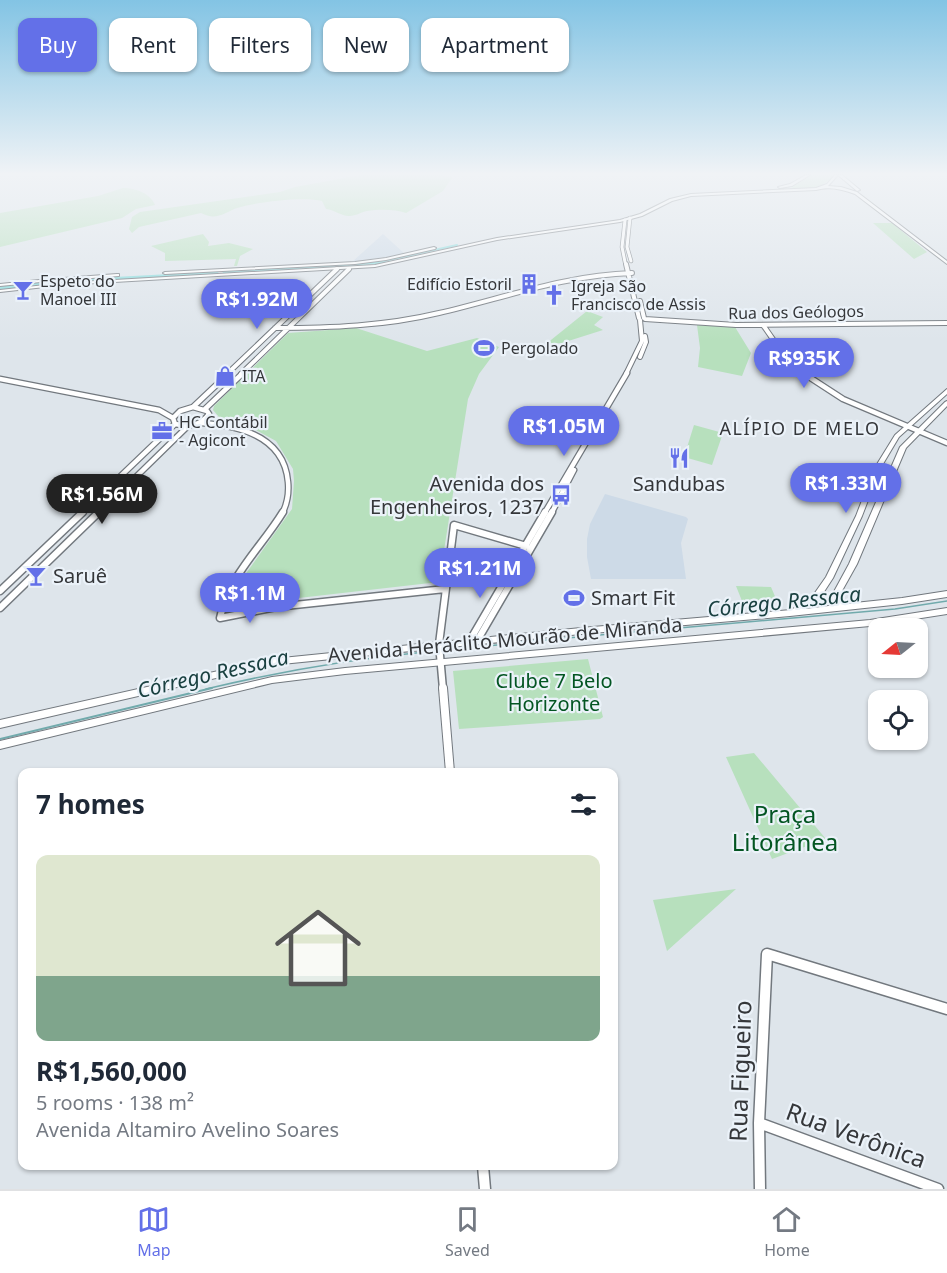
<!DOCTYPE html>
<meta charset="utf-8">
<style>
:root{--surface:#fff;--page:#f2f2f3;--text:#1f2937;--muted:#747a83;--line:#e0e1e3;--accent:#6370e8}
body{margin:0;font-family:"Noto Sans",sans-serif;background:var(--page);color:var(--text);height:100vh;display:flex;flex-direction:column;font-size:22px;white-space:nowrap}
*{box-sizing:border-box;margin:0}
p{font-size:20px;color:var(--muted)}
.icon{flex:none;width:33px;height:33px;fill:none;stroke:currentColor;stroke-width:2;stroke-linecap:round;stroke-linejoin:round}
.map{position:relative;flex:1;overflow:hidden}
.panel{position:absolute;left:18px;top:768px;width:600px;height:402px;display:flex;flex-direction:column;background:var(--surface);border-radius:12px;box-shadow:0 2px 4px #0004}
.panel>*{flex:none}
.top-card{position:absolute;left:18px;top:18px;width:600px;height:54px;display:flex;gap:12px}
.needle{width:39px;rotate:252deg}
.controls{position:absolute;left:868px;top:618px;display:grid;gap:12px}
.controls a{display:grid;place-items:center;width:60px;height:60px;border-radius:12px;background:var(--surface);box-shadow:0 2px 4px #0004;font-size:30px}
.price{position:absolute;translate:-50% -51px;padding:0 14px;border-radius:21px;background:var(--accent);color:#fff;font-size:20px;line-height:39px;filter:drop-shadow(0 2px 3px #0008)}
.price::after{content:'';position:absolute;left:50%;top:36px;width:18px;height:14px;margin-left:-9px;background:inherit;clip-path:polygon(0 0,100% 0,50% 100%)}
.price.current{background:#222;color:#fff}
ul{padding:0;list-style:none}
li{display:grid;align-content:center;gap:12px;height:318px;padding:0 18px}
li+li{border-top:2px solid var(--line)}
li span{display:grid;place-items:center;height:186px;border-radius:12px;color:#555}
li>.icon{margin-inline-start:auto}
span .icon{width:108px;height:108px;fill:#fffc;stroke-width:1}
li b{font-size:26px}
h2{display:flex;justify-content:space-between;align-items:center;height:72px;padding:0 18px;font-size:26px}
.pill{padding:0 21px;border-radius:12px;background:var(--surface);box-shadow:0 2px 4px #0004;font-size:21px;line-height:54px}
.pill.current{background:var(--accent);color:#fff}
.tabs{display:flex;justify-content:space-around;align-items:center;height:84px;border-top:2px solid var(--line);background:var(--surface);font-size:16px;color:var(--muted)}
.tabs a{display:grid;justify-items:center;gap:3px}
.tabs .current{color:var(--accent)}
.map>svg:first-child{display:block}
</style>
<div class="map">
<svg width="947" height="1189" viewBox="0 0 947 1189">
<rect width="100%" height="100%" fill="#dee5eb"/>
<!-- built -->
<path fill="#cddae7" d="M383 234 405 254 352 262Z
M605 494 686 517 688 519 681 543 686 579H591L587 557V539L590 524Z"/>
<!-- green -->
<path fill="#b7e0bd" d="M361 175H442L452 178 443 191 406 213C395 209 379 209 367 211 361 212 356 216 349 216 341 216 335 210 326 209L322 201C304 196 256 202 237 208 224 213 216 221 201 213L139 227 132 233 129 229 132 217 140 212 280 192 295 187Z
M812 175H834C824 187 806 195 791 187Z
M123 188C135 188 150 193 155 205L136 209 122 218 0 247V213L98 196Z
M873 223H892L927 252 914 259Z
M203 234 209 242 208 246 229 243 253 249 240 256 237 266H234L236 259 165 261V253L151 246Z
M587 311 603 317 594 325 603 330 562 343 546 344Z
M697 325 735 327 751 353 742 376 698 367 700 348Z
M356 328 427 351 477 338 499 347 479 374 468 399 439 582 281 600 229 610V602L237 586 292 509 294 481 293 469 276 441 252 428 219 417 213 410 214 406 288 333Z
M694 425 723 433 712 465 684 457Z
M736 586 771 587 777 601H742Z
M588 659 603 717 600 719 459 729 453 671Z
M754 753 826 839 772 859 726 757Z
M736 889 667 951 653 900Z"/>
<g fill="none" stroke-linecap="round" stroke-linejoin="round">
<!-- stream-far1 -->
<path stroke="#71aaac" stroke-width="1.5" d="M588 636 895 609 947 601
M445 650 578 637
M206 689C282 671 357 658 435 651"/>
<!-- stream -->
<path stroke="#71aaac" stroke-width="2" d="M0 739 212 688"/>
<!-- canal-far1 -->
<path stroke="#8bdcdd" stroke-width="2" d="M375 263 457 245"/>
<!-- canal -->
<path stroke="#8bdcdd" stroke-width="3" d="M224 272 384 262
M68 281 217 273
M0 288 62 281"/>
<!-- minor-far5 casing -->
<g stroke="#72787e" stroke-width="4.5">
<path id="minor-far5" d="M630 218 627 247 631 261
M625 220 622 247 625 262"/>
</g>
<!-- minor-far4 casing -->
<g stroke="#72787e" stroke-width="6">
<path id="minor-far4" d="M626 264 639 318
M640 301 644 318
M645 319 736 325 947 323
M763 325 779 348 805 374
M275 328C330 328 385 326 439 313 504 298 565 275 632 273
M640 357 646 342 645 336
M227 374 337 269
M241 374 349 269
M626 374 642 341 640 320"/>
</g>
<!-- minor-far3 casing -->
<g stroke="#72787e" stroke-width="7">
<path id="minor-far3" d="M803 373 843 399 947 443
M0 379 159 410 173 418
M193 407 229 373
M193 407 207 411 209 414C200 426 189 427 175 424L173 418 180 411Z
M205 409 243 373
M200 423C238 425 284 436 288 482 289 492 287 504 282 514
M81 514 175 424
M98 514 188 426
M544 514 627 373
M551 514 574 470"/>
</g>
<!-- minor-far2 casing -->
<g stroke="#72787e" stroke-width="9">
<path id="minor-far2" d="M283 512C261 548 229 575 220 618L276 607 445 589
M0 591 83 512
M0 608 99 512
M477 641 552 512
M469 642 545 512
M443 689 439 644 454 525 526 546"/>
</g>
<!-- minor-far1 casing -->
<g stroke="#72787e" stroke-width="10">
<path id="minor-far1" d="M443 688 450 772"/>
</g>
<!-- minor casing -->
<g stroke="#72787e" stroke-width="13">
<path id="minor" d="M759 1123 938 1189
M483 1166 485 1189
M760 1189 759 1123 767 954 947 1009"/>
</g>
<!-- major casing -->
<g stroke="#72787e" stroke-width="2">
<path id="major" d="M806 175H810L792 186 780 188 778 187 790 184Z
M835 175H842L860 190 857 191 838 175 828 186 841 187 857 192 947 261V264L855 194C842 189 829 186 816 190L691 196 672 201 642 216 620 222 497 240 375 267 63 285 0 292V290L63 283 375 265 497 238 620 220 640 214 670 199 691 194 816 188 827 184Z
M434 247 436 248 435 249 386 260 355 264 165 274 163 273 165 272 355 262 386 258Z
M117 274H119V276L64 280 62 279 64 278Z
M49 279 51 280V281L0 286V284Z
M947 389V394L899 437 880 469 862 516 833 578 818 601 805 609 836 605 830 599 849 564 900 447 945 402 947 401V406L906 448 857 564 838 598 845 604 902 598 947 591V597L902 604 790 616 581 634 272 665 0 728V720L272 659 581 628 791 610 812 597 826 577 856 516 874 469 895 435Z
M947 608V614L870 626 345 674 272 683 0 749V741L272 677 345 668 870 620Z"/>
</g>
<!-- minor-far5 -->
<use href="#minor-far5" stroke="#fff" stroke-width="3"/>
<!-- minor-far4 -->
<use href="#minor-far4" stroke="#fff" stroke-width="4"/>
<!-- minor-far3 -->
<use href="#minor-far3" stroke="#fff" stroke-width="4.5"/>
<!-- minor-far2 -->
<use href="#minor-far2" stroke="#fff" stroke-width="6"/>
<!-- minor-far1 -->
<use href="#minor-far1" stroke="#fff" stroke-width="8"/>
<!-- minor -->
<use href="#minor" stroke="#fff" stroke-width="10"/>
<!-- major -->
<use href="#major" fill="#fff" fill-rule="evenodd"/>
</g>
<!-- sky -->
<linearGradient id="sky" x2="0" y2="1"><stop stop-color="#83c4e4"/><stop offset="0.51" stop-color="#f0f3f6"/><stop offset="1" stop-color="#f0f3f6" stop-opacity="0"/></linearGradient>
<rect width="947" height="341" fill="url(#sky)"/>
<!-- icons -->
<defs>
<g id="building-bare" transform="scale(1.62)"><path d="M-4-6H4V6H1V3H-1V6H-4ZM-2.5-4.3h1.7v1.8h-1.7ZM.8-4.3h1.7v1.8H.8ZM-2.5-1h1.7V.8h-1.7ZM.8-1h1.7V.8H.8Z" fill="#6370e8" stroke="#ebf2f9" stroke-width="2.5" paint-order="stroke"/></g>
<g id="bar-bare" transform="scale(1.62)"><path d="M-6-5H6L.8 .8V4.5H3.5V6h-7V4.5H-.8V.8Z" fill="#6370e8" stroke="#ebf2f9" stroke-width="2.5" paint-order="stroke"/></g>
<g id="church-bare" transform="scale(1.62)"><path d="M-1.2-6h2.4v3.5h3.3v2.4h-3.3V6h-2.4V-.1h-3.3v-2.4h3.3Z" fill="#6370e8" stroke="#ebf2f9" stroke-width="2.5" paint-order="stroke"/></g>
<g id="stadium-bare" transform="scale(1.62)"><path d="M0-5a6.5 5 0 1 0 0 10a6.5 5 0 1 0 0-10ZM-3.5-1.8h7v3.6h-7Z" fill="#6370e8" stroke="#ebf2f9" stroke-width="2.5" paint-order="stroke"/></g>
<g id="shop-bare" transform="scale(1.62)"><path d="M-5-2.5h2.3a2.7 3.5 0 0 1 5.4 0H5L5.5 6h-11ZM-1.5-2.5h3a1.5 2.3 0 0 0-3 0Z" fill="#6370e8" stroke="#ebf2f9" stroke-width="2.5" paint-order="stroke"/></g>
<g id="office-bare" transform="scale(1.62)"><path d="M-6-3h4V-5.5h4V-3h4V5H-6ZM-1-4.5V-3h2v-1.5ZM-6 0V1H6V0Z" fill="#6370e8" stroke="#ebf2f9" stroke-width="2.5" paint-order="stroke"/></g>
<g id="restaurant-bare" transform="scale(1.62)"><path d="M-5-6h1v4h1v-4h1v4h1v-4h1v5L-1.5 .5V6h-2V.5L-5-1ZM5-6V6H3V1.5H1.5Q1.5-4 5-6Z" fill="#6370e8" stroke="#ebf2f9" stroke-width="2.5" paint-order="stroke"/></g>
<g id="bus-bare" transform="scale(1.62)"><path d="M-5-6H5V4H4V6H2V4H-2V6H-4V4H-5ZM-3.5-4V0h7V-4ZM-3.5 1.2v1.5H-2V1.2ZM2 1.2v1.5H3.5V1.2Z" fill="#6370e8" stroke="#ebf2f9" stroke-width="2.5" paint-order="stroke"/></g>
</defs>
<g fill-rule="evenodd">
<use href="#building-bare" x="529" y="284"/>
<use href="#bar-bare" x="23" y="290"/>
<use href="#church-bare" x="554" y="295"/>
<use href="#stadium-bare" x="484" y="348"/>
<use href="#shop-bare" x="225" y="376"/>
<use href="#office-bare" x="162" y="431"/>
<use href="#restaurant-bare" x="679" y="458"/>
<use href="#bus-bare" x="561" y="495"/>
<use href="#bar-bare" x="36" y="576"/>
<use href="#stadium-bare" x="574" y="598"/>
</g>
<g text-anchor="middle" stroke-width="4.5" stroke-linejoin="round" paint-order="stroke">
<!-- far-poi labels -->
<g font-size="16" fill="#35373a" stroke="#ebf2f9" text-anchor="start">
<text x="40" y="287">Espeto do<tspan x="40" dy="18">Manoel III</tspan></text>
<text x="512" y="290" text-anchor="end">Edifício Estoril</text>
<text x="571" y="292">Igreja São<tspan x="571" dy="18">Francisco de Assis</tspan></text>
<text x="501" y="354">Pergolado</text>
<text x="242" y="382">ITA</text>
<text x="179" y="428">HC Contábil<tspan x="179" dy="18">- Agicont</tspan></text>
</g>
<!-- far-street labels -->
<g font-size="16" fill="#35373a" stroke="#ebf2f9">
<text transform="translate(796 312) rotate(-1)" y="6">Rua dos Geólogos</text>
</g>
<!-- far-neighbourhood labels -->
<g font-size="18" letter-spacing="1.5" fill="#35373a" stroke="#ebf2f9">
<text x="800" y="435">ALÍPIO DE MELO</text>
</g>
<!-- poi labels -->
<g font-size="20" fill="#35373a" stroke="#ebf2f9" text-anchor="start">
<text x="544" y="491" text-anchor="end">Avenida dos<tspan x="544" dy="23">Engenheiros, 1237</tspan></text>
<text x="679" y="491" text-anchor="middle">Sandubas</text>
<text x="53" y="583">Saruê</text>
<text x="591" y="605">Smart Fit</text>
</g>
<!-- street labels -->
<g font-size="20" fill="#35373a" stroke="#ebf2f9">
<text transform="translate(505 640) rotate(-5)" y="7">Avenida Heráclito Mourão de Miranda</text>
</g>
<!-- park labels -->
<g font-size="20" fill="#035522" stroke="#ebf2f9">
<text x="554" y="688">Clube 7 Belo<tspan x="554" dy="23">Horizonte</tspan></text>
</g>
<!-- water labels -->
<g font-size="21" font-style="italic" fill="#1a4141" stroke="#ebf2f9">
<text transform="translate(784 602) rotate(-6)" y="7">Córrego Ressaca</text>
<text transform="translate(213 674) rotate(-13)" y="7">Córrego Ressaca</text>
</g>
<!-- near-park labels -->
<g font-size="24" fill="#035522" stroke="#ebf2f9">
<text x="785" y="823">Praça<tspan x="785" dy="28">Litorânea</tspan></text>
</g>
<!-- near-street labels -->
<g font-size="24" fill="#35373a" stroke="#ebf2f9">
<text transform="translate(741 1071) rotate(-88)" y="8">Rua Figueiro</text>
<text transform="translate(856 1136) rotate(20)" y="8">Rua Verônica</text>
</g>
</g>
</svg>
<div class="controls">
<a><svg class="needle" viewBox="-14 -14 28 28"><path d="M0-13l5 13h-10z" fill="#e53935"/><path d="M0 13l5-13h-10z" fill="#747a83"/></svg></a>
<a><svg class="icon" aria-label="locate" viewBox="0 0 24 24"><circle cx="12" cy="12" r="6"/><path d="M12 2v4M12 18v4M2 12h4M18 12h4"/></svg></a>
</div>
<b class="price" style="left:257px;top:330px">R$1.92M</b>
<b class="price" style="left:804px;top:389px">R$935K</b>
<b class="price" style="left:564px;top:457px">R$1.05M</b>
<b class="price" style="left:846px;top:514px">R$1.33M</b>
<b class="price current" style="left:102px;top:525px">R$1.56M</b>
<b class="price" style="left:480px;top:599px">R$1.21M</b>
<b class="price" style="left:250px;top:624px">R$1.1M</b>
<div class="top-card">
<a class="pill current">Buy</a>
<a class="pill">Rent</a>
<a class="pill">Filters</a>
<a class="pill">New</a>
<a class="pill">Apartment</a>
</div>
<section class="panel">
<h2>7 homes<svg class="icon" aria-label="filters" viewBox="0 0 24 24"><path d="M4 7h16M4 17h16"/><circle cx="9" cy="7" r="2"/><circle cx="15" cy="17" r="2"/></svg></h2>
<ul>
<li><span style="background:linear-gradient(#dfe7d0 65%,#7fa58c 0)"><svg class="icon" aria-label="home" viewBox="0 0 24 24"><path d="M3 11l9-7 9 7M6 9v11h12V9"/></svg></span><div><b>R$1,560,000</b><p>5 rooms · 138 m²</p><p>Avenida Altamiro Avelino Soares</p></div></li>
</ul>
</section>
</div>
<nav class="tabs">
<a class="current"><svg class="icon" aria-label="map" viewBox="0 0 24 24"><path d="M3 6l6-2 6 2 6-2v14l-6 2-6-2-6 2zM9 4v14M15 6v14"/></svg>Map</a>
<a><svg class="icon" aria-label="saved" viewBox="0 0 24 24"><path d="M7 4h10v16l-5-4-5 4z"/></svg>Saved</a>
<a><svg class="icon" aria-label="home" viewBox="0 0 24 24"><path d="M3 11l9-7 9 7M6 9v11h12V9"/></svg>Home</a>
</nav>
